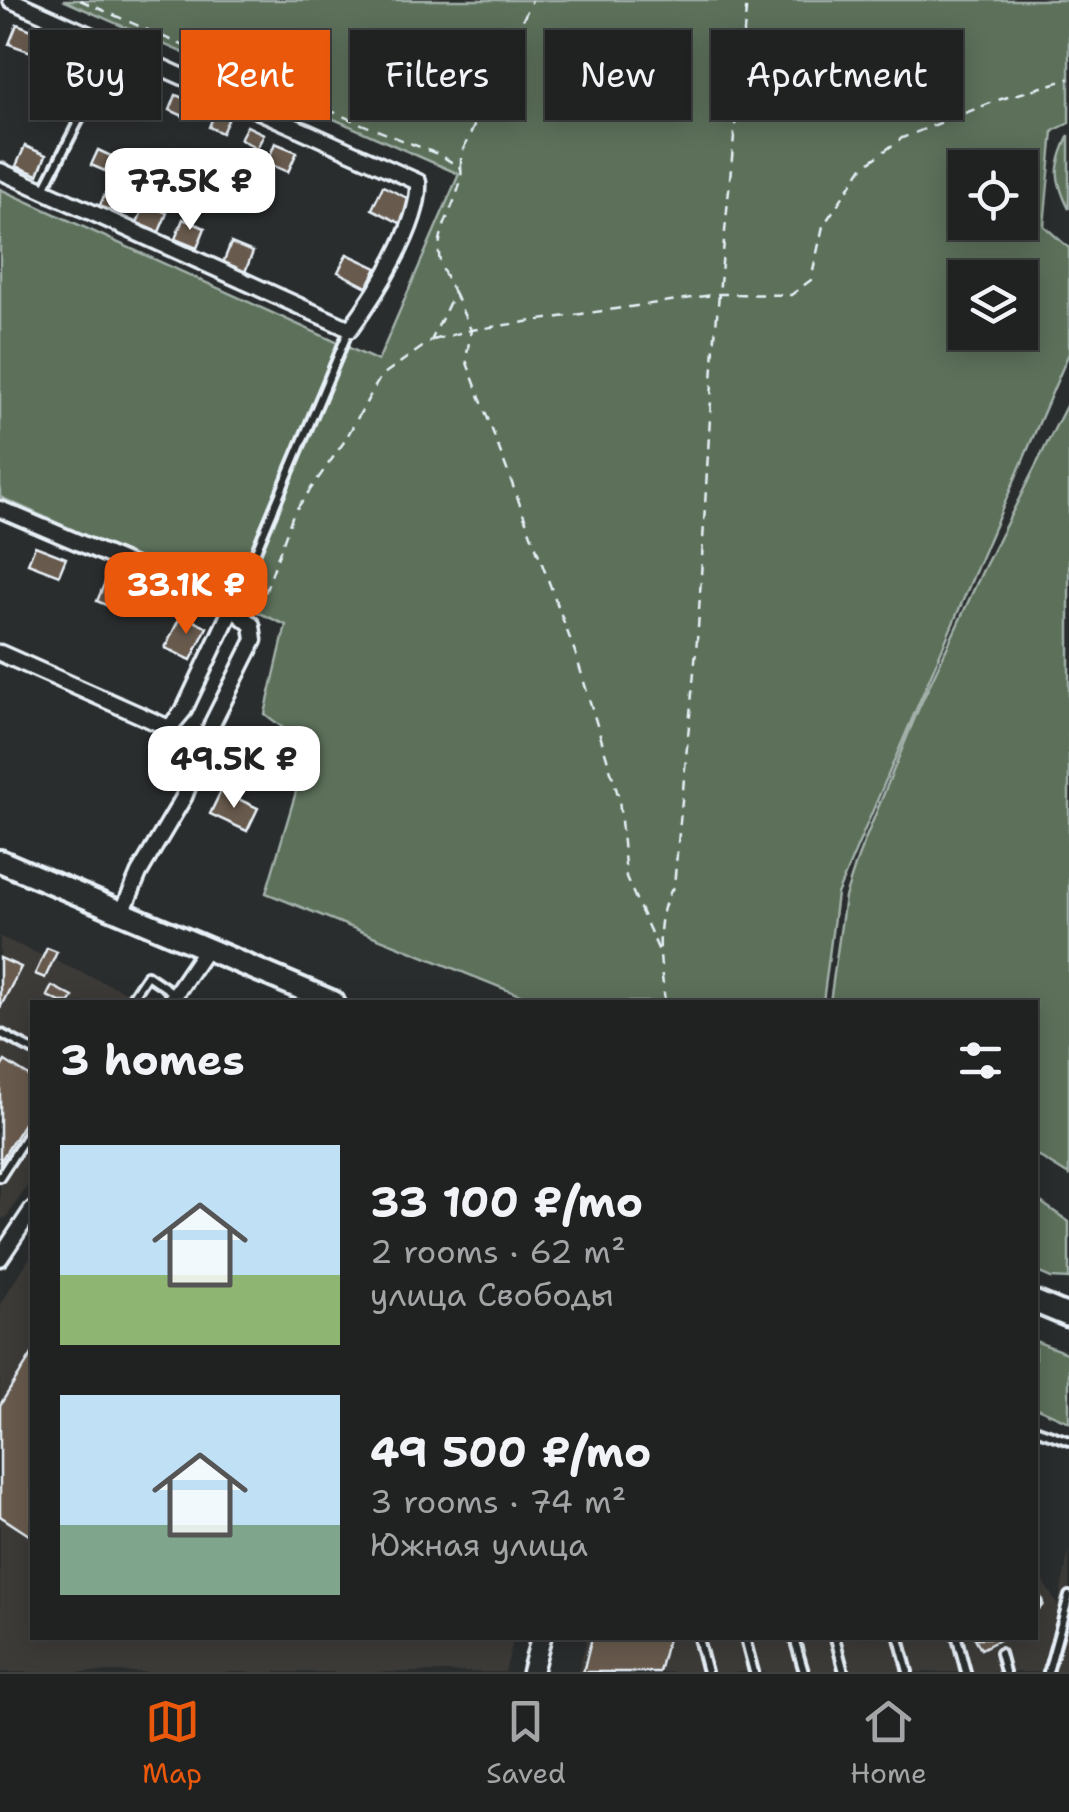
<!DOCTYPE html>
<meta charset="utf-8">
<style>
:root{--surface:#202222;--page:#2d2f2f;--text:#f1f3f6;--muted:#a2a4a5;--line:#3d3f40;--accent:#ea580c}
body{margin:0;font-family:"Shantell Sans",sans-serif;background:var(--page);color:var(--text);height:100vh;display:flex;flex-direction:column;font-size:38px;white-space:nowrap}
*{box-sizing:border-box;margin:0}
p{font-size:32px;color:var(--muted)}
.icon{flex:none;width:55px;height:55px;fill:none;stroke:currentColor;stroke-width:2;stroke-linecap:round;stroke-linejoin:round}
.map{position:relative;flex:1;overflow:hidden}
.drawer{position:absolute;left:30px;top:1000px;width:1008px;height:640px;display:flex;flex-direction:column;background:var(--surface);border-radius:0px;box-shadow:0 5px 25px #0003,0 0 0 2px var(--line)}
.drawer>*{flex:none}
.hud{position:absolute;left:30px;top:30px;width:1010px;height:90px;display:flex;gap:20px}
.tools{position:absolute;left:948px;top:150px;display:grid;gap:20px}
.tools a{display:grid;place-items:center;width:90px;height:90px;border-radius:0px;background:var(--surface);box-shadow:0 5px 25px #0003,0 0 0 2px var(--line);font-size:50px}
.price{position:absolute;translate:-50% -85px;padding:0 22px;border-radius:20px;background:#fff;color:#222;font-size:32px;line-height:65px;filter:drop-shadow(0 2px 5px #0008)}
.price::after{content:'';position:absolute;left:50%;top:60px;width:30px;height:22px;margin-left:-15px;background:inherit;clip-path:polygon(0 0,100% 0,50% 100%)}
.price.active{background:var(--accent);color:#fff}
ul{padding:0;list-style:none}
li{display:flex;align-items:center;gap:30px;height:250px;padding:0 30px}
li span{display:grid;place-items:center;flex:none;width:280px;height:200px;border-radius:0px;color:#555}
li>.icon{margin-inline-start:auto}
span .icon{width:120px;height:120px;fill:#fffc;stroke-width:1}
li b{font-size:42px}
h2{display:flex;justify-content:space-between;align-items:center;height:120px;padding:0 30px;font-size:42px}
.chip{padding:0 35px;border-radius:0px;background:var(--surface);box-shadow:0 5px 25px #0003,0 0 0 2px var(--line);font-size:35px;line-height:90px}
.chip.active{background:var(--accent);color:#fff}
.tab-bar{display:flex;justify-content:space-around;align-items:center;height:140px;border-top:2px solid var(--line);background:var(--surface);font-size:28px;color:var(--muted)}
.tab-bar a{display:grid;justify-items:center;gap:5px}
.tab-bar .active{color:var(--accent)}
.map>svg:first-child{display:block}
</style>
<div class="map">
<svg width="1069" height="1672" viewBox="0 0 1069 1672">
<rect width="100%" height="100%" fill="#2a2d2e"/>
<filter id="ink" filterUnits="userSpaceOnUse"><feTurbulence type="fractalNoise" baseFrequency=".01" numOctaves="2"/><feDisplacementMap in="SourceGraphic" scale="20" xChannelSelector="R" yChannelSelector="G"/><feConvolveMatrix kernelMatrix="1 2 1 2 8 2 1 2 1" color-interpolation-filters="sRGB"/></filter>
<g filter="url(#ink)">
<!-- built -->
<path fill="#3c3a38" d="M0 937 149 1002H32V1179L6 1218 0 1219Z
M32 1254V1638H514L505 1672H0V1304Z
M1069 1550V1672H578L587 1638H1035V1568L1058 1606Z"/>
<!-- green -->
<path fill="#5b705a" stroke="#a2b0a9" stroke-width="2.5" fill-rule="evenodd" d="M63 0H1069V123L1053 131 1044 226 1069 248V353L837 894 823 1002H537L266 893 309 748 265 714 286 625 0 497V189L378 361 459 174ZM965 168H1020V222H965ZM965 278H1020V332H965Z
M1069 135V209C1054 178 1054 167 1069 135Z
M1069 400V1175L1035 1154V1002H830L845 897 858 857 918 710 982 572Z
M1035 1198 1069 1222V1279L1051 1278 1035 1271Z
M1035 1341 1069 1354V1422L1035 1407Z"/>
<!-- building -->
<path fill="#675a4e" stroke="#e8f1f8" stroke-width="2.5" d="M17 24 39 33 31 52 9 44Z
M125 79 147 88 139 108 117 99Z
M176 95 190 101 183 116 170 110Z
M215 112 229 118 222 133 209 127Z
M247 126 264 134 257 148 240 139Z
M275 143 297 152 288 172 267 163Z
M25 146 46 155 38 175 16 166Z
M98 150 111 156 105 171 91 165Z
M383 186 411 200 400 223 372 209Z
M108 188 129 197 121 216 99 207Z
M145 204 167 213 159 232 137 223Z
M183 219 205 228 197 248 175 239Z
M231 243 253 252 245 272 223 263Z
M347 254 377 268 367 287 338 272Z
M35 546 66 558 59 575 28 563Z
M109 573 136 584 124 613 97 601Z
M181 615 207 627 191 660 165 648Z
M221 791 258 808 247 831 210 814Z
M47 948 57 952 45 978 35 974Z
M0 958 21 967 0 1008Z
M52 986 73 997 70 1002H60L47 996Z
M5 1061 32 1078V1111L0 1162V1069Z
M32 1354V1537L0 1516V1405Z
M592 1638H668L659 1672H583Z
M975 1638H1003L981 1649Z"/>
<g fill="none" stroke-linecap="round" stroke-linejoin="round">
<!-- lane casing -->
<g stroke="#e8f1f8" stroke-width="14">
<path id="lane" d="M44 189 116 48
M232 608 349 330
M129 1002 147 975 175 994
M0 1033 32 1050
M0 1177 32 1127
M1035 1429 1069 1441
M1035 1598 1037 1603
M698 1638 707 1672
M745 1638 754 1672
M794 1638 804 1672
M835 1638 844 1672
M899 1638 908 1672
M957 1638 966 1672
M1000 1653 1005 1672
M1048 1672 1069 1596"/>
</g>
<!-- street casing -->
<g stroke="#e8f1f8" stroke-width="21">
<path id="street" d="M0 171 350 329C375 295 421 224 418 182L11 0
M0 509 232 608 252 625 254 640 213 722 184 797 139 873 122 913
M0 653 169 728 184 710 232 608
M170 1002 206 949
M0 1258 32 1210"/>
</g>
<!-- secondary casing -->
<g stroke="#e8f1f8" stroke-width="25">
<path id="secondary" d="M532 1672 541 1638"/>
</g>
<!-- primary casing -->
<g stroke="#e8f1f8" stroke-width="28">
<path id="primary" d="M0 861 333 1002
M1035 1302 1069 1316"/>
</g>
<!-- path -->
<path stroke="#e8f1f8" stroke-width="2.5" stroke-dasharray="10 8" stroke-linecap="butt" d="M80 0 354 121 440 155 461 168C465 191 437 226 439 254 439 266 449 282 454 293L431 341 381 376 344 442 293 514 259 610
M461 168V154L532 0
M454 293 471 330 466 360 575 652 619 798 626 877 659 951
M433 340 471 330 719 294 791 295 811 280 823 226 863 167 902 138 998 100 1069 79
M665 1002C661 966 652 918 674 886L698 629 714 347 747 0"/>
<!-- lane -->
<use href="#lane" stroke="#2a2d2e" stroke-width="6"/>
<!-- street -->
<use href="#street" stroke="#2a2d2e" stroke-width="14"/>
<!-- secondary -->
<use href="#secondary" stroke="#2a2d2e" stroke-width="18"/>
<!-- primary -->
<use href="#primary" stroke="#2a2d2e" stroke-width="20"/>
</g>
</g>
</svg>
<div class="tools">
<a><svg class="icon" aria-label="locate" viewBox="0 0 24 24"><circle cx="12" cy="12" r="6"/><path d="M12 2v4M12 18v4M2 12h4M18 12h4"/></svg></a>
<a><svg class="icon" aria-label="layers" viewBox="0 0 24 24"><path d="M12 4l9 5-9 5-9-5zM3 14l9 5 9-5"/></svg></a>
</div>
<b class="price" style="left:190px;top:233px">77.5K ₽</b>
<b class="price active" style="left:186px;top:637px">33.1K ₽</b>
<b class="price" style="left:234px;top:811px">49.5K ₽</b>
<div class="hud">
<a class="chip">Buy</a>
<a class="chip active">Rent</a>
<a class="chip">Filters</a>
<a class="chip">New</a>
<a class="chip">Apartment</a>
</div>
<section class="drawer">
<h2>3 homes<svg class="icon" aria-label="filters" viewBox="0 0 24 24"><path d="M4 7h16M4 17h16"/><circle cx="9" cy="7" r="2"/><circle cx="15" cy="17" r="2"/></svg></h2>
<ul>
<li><span style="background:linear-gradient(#bfe0f5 65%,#8fb573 0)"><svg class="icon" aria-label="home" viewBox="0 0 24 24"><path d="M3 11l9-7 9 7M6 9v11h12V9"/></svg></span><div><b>33 100 ₽/mo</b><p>2 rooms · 62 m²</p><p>улица Свободы</p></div></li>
<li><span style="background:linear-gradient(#bfe0f5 65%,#7fa58c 0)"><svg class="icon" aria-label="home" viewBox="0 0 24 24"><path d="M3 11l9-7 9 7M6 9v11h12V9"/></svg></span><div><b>49 500 ₽/mo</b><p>3 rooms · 74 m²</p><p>Южная улица</p></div></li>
</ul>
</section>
</div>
<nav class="tab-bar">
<a class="active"><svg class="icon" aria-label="map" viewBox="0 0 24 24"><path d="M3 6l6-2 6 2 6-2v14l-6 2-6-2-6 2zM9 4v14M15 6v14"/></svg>Map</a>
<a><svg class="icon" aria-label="saved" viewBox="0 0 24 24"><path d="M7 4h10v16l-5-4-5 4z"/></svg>Saved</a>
<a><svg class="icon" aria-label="home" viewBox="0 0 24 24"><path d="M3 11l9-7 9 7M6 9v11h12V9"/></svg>Home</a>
</nav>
